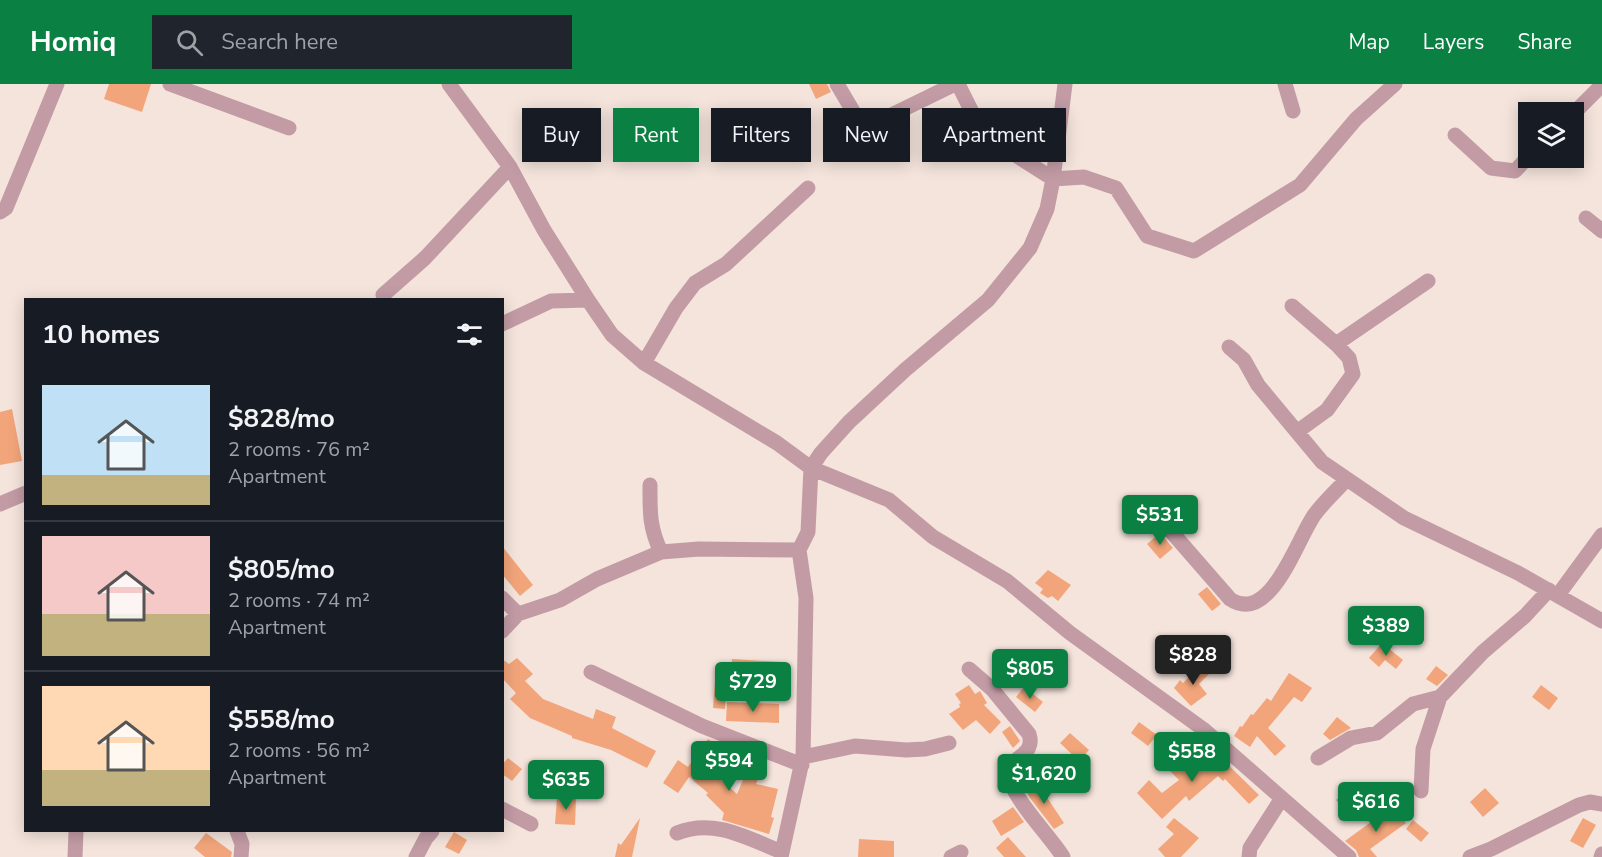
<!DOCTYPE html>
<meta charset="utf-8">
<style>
:root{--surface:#171b24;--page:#20242c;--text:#f1f3f6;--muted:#9ea1a6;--line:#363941;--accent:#0b8043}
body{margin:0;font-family:"Nunito Sans",sans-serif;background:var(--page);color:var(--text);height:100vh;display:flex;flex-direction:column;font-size:22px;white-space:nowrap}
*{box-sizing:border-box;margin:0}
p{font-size:20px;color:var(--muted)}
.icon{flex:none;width:33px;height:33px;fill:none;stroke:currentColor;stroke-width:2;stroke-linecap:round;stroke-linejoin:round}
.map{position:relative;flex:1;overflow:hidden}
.drawer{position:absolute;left:24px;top:214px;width:480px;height:534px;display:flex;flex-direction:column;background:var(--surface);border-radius:0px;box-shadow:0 3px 15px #0003}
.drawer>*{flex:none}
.guide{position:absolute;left:522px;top:24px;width:570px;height:54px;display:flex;gap:12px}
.fabs{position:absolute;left:1518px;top:18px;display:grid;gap:12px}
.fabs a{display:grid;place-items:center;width:66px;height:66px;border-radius:0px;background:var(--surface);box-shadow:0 3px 15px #0003;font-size:30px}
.price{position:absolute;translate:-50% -51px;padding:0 14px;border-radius:6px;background:var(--accent);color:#fff;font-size:20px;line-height:39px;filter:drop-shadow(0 2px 3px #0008)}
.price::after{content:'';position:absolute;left:50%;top:36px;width:18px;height:14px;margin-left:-9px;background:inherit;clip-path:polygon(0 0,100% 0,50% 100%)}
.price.on{background:#222;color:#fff}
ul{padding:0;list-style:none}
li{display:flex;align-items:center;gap:18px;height:150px;padding:0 18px}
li+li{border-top:2px solid var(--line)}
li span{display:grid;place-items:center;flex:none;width:168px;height:120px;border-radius:0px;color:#555}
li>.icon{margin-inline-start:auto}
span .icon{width:72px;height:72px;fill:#fffc;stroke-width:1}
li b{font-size:26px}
h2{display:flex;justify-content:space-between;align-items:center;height:72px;padding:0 18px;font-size:26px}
.chip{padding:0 21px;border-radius:0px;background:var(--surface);box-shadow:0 3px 15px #0003;font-size:21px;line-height:54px}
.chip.on{background:var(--accent);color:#fff}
header{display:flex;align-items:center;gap:36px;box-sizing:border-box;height:84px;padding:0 30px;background:var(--accent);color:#fff}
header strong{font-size:28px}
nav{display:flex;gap:33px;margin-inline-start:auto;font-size:21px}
.search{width:420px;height:54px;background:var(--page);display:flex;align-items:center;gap:15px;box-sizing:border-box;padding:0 21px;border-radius:0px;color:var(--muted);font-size:22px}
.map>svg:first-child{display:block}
</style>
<header>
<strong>Homiq</strong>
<div class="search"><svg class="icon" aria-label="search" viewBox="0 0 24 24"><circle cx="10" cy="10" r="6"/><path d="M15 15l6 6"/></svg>Search here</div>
<nav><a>Map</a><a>Layers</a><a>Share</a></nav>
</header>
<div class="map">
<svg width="1602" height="773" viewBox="0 0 1602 773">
<rect width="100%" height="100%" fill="#f4e4dc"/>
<!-- building -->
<path fill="#f2a57a" d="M109 0H151L142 28 104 15Z
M809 0H827L831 8 816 15Z
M12 325 22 377 0 381V328Z
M1160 449 1173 464 1160 475 1147 460Z
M502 462 533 501 520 512 502 490Z
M1048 486 1071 501 1058 517 1052 512 1048 514 1040 509 1043 505 1035 499Z
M1207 503 1221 520 1212 527 1198 510Z
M1382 559 1403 576 1396 585 1385 576 1379 583 1369 574Z
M517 574 533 590 525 597 543 615 593 635 596 625 616 633 612 644 656 667 647 684 611 666 572 654V652L530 634 510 615 516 609 502 594V575L509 580Z
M732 575 782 578 780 596 731 592Z
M1202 580 1210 589 1199 600 1207 610 1191 622 1174 604 1180 596 1183 599Z
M1436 582 1448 591 1437 602 1426 595Z
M716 585 728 586 725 625 713 624Z
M1289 589 1312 604 1302 618 1294 613 1268 644 1286 662 1275 672 1257 652 1250 663 1234 652 1240 642 1242 643 1251 630 1253 631 1267 614 1271 617Z
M969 601 975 610 980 607 987 619 984 621 1001 638 990 650 976 636 963 646 949 630 960 623 959 620 961 619 955 610Z
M1541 601 1558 614 1549 626 1532 613Z
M1024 603 1043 618 1035 628 1016 613Z
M727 618 779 620V639L726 637Z
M1337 633 1351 644 1330 656 1323 650Z
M1139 638 1157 651 1148 662 1131 649Z
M1010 642 1020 657 1013 664 1002 648Z
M1070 649 1089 666 1079 677 1060 659Z
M708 655 717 661 703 680 737 710 749 682 761 687 756 700 778 705 771 733 774 734 769 750 722 736 724 729 706 711 708 709 689 693 678 709 663 699 678 676 688 683Z
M1172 665 1194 688 1202 681 1204 683 1218 671 1259 711 1249 720 1225 695 1223 697 1218 692 1189 717 1186 712 1162 735 1137 709 1149 696 1162 709 1179 696 1160 677Z
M508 674 522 685 512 697 502 690V681Z
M1036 697 1064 739 1054 745 1030 714 1025 704Z
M1485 704 1499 719 1483 733 1470 718Z
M1349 705 1357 715 1344 726 1336 716Z
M557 713 576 714 575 741 555 740Z
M1393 722 1406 739 1370 765 1377 773H1359L1356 766 1345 757Z
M1013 723 1024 738 1001 752 992 737Z
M640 734 632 773H615L618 759 621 761Z
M1174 734 1199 754 1181 773H1165L1158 765 1174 750 1166 743Z
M1583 734 1596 741 1583 764 1570 757Z
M1413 736 1429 749 1421 758 1406 745Z
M454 748 467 756 459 770 445 763Z
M206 749 232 768 231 773H205L194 764Z
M1008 753 1026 773H1004L996 764Z
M859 755 894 757V773H858Z"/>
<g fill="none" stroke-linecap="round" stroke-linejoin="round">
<!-- minor -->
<path stroke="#c29ba5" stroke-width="15" d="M170 0 289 44
M449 0 510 83 544 146 588 216 612 251 644 279 777 359 811 384 889 416 933 453 1007 497 1070 549 1203 645 1349 773
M837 0 860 39 869 42 955 0
M958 0 983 50 1053 95 1084 93 1116 104 1147 152 1194 167 1300 101 1356 35 1395 0
M1285 0 1293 27
M1574 29 1602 1
M1455 51 1491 84 1515 87 1528 73
M0 128 6 124 57 0
M1586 134 1602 147
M383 211 425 174 510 83
M1292 222 1336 260 1349 274 1353 290 1327 326 1298 347
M502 240 551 217 588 216
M1336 260 1428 197
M1229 263 1244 276 1258 301 1322 378 1404 434 1518 489 1602 537
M644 279 676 224 695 199 726 180 808 104
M650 401C650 427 649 443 661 468
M0 420 26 409
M1149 422 1230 515C1271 542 1297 454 1315 430 1324 418 1336 407 1346 396
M1558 511 1602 451
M502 514 518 530
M502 547 518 530 560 516 597 495 661 468 699 465 799 466
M969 585 992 605 1029 650C1036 672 1011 671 1009 689 1007 709 1052 754 1063 773
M591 588 702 642 802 681
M803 673 855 662 906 666 925 665 949 659
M1318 674 1351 654 1377 649 1413 620 1440 613
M1421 707 1423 665 1440 613 1483 568 1525 532 1549 506
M502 725 531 740
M237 747 242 760 241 773
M677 749C714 734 747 754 782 768
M75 773 76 747
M416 773 426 754 432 747
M781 773 803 673 806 514 799 466 808 448 811 384 821 369 849 338 905 286 988 216 1030 164 1047 125 1053 95 1065 0
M951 773 961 768
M1249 773 1250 764 1282 714
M1470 773 1491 765 1579 721 1590 718 1602 720
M1601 773 1602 770"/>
</g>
</svg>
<div class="fabs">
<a><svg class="icon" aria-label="layers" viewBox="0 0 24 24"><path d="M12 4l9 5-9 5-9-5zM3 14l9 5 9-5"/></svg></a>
</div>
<b class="price" style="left:1160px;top:462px">$531</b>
<b class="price" style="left:1386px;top:573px">$389</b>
<b class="price on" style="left:1193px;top:602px">$828</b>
<b class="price" style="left:1030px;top:616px">$805</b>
<b class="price" style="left:753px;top:629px">$729</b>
<b class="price" style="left:1192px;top:699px">$558</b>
<b class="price" style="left:729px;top:708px">$594</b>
<b class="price" style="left:1044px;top:721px">$1,620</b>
<b class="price" style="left:566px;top:727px">$635</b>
<b class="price" style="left:1376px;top:749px">$616</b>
<div class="guide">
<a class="chip">Buy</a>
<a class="chip on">Rent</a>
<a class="chip">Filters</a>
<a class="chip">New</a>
<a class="chip">Apartment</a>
</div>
<section class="drawer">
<h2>10 homes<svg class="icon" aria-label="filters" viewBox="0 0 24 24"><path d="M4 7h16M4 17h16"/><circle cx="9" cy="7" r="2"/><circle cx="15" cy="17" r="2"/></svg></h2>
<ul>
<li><span style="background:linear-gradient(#bfe0f5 75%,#c2b280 0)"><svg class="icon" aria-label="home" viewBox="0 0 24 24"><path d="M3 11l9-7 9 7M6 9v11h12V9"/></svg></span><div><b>$828/mo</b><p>2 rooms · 76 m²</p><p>Apartment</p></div></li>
<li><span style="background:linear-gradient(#f6c9c9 65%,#c2b280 0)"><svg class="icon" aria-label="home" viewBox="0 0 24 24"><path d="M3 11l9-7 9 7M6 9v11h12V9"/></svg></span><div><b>$805/mo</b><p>2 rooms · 74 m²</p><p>Apartment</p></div></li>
<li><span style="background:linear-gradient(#ffd9b3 70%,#c2b280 0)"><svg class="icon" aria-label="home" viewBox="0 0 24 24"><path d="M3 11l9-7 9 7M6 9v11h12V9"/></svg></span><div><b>$558/mo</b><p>2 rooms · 56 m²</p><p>Apartment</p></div></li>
</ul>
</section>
</div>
